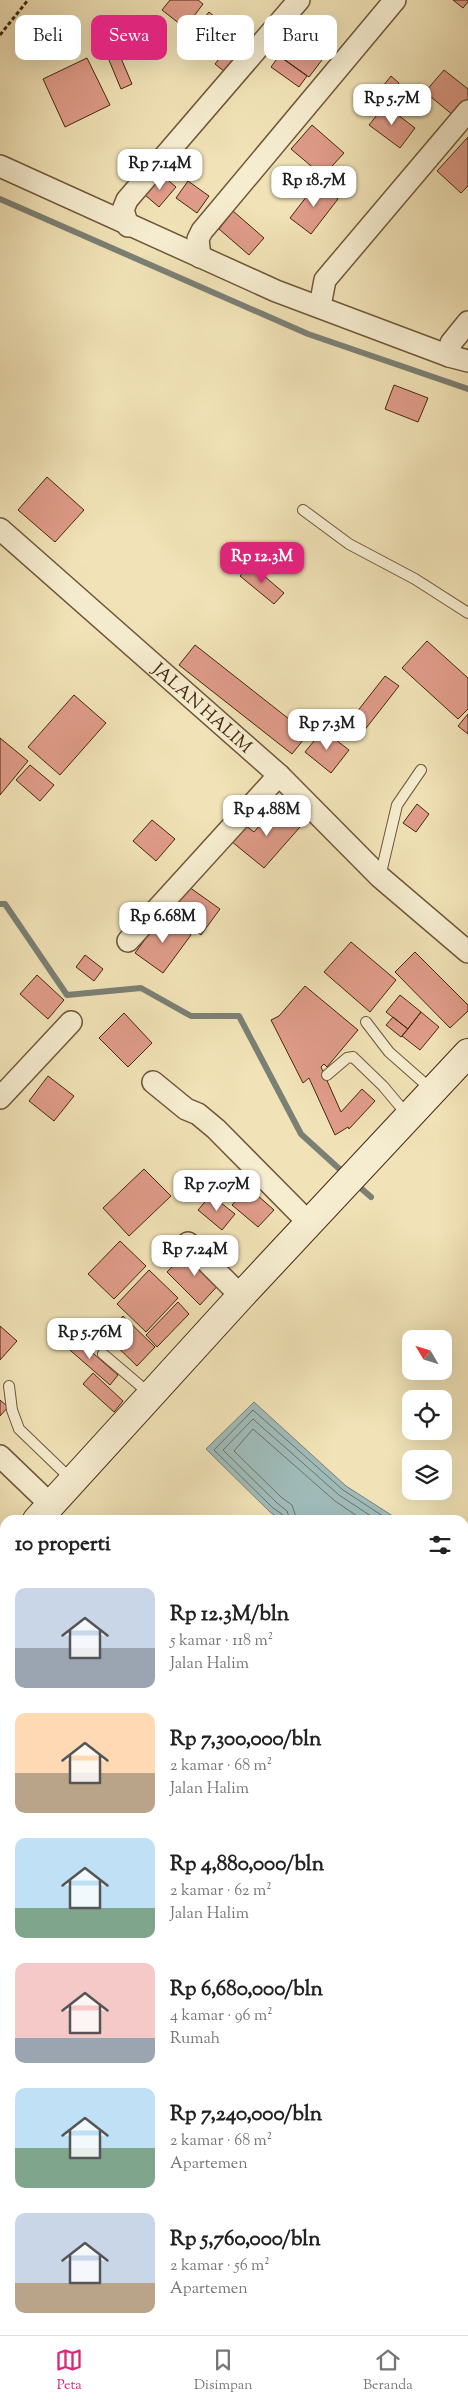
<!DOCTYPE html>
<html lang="id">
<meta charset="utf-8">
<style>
:root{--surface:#fff;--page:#f6f6f6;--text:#222;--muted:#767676;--line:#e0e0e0;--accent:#db2777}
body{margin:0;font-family:"Sorts Mill Goudy",serif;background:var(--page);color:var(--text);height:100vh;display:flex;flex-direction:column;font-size:19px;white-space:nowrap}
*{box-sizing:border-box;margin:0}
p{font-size:16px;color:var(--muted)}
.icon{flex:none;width:28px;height:28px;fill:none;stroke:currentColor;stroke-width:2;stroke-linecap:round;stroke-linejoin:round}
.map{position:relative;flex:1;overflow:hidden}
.sheet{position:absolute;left:0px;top:1515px;width:469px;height:820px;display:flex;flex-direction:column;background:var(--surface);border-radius:15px 15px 0 0;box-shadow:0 5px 20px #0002}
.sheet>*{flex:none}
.hud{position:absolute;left:15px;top:15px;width:439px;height:45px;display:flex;gap:10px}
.needle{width:32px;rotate:308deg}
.buttons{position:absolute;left:402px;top:1330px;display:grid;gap:10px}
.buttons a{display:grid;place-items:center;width:50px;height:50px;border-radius:10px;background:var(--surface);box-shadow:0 5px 20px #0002;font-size:25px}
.price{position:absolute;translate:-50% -42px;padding:0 11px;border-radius:10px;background:#fff;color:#222;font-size:16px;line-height:32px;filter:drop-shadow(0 1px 2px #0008)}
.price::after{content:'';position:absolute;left:50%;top:30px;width:15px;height:11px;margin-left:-8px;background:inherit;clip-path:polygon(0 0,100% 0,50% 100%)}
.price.current{background:var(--accent);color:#fff}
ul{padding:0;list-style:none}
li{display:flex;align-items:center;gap:15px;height:125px;padding:0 15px}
li span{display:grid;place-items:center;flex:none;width:140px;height:100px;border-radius:10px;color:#555}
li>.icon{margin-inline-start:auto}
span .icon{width:60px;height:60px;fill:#fffc;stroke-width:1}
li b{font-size:21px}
h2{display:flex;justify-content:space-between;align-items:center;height:60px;padding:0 15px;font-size:21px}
.pill{padding:0 18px;border-radius:10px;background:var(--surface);box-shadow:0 5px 20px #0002;font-size:18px;line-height:45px}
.pill.current{background:var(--accent);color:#fff}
.menu{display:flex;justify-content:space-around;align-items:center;height:70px;border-top:1px solid var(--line);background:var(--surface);font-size:14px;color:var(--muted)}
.menu a{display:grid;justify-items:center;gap:2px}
.menu .current{color:var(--accent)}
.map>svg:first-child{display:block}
</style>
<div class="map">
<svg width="468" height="2335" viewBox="0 0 468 2335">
<rect width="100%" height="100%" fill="#f1e3b7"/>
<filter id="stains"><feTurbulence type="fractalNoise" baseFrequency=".004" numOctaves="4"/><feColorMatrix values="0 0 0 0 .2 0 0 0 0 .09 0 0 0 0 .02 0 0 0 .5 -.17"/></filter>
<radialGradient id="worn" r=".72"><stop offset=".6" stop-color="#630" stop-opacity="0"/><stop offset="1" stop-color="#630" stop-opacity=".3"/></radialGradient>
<!-- water -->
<path fill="#9fbbb9" stroke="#7b8075" d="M254 1402 346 1486 399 1520H282L270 1512 206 1449Z
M464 1565 468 1569V1662L464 1656Z
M0 2214 5 2220V2268L0 2263Z
M73 2330H132L138 2335H81Z"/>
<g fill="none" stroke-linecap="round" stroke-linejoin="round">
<!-- shore -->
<path stroke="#727164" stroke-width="1" d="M284 1520 282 1514 273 1508 214 1450 253 1410 343 1490 389 1520
M290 1520 287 1511 277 1503 223 1450 253 1419 339 1495 377 1520
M297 1520 292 1505 281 1497 234 1451 253 1429 335 1501 363 1520"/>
<!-- stream -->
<path stroke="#7b8075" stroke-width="6" d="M0 199 308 334 468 389
M0 904H5L67 995 141 988 191 1016H239L301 1134 346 1175
M355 1183 371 1197"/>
</g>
<!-- building -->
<path fill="#e09c8a" stroke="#46270f" d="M170 0H198L203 4 185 28 162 10Z
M453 0H468V2L463 8Z
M209 12 222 23 198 51 185 40Z
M238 34 248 41 225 72 215 64Z
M286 35 322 60 309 77 274 52Z
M117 49 132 84 121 89 106 53Z
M279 56 307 76 299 87 271 67Z
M87 58 110 105 65 127 43 79Z
M444 70 468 89V99L454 116 425 92Z
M391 76 399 83 391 93 383 86Z
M385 105 415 128 400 148 369 125Z
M312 125 344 153 323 176 291 149Z
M468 137V186L461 193 437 171Z
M162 175 176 187 159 207 145 195Z
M188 181 209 196 197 213 176 198Z
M317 183 338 199 311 234 290 218Z
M233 211 264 238 249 255 219 229Z
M394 385 428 398 418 422 385 409Z
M47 477 84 510 55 542 18 510Z
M250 564 284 593 274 604 240 576Z
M427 641 468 678V709L458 719 402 668Z
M195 645 308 734 292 754 179 665Z
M385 676 399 686 356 741 342 731Z
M74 695 106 723 60 775 28 747Z
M468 714V734L458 726Z
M323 730 349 750 331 773 305 752Z
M0 738 28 761 0 795Z
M30 765 54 785 40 801 16 780Z
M417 804 429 814 416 832 403 823Z
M276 806 300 827 264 868 231 841 245 825 254 832Z
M152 820 175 839 156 861 133 841Z
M189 887 220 909 201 935 171 912Z
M163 915 191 935 163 973 135 953Z
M351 942 396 980 370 1012 324 972Z
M415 952 468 1005V1011L450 1028 395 972Z
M85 955 103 969 94 981 76 967Z
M37 975 64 1000 48 1019 20 994Z
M305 986 358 1030 327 1067 324 1064 321 1067 341 1112 362 1089 375 1101 349 1129 348 1127 335 1135 309 1078 303 1083 271 1020 279 1016Z
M400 995 421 1012 408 1029 386 1012Z
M421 1012 439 1027 420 1050 402 1036Z
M124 1013 152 1043 128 1067 99 1038Z
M393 1017 408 1029 401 1037 386 1025Z
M48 1076 74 1096 54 1121 29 1101Z
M144 1169 171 1196 129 1236 103 1208Z
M248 1187 274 1210 258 1227 232 1205Z
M211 1195 235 1214 222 1230 198 1210Z
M120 1241 146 1266 114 1299 88 1274Z
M189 1249 222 1281 200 1305 167 1272Z
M149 1270 178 1298 146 1332 117 1304Z
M178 1302 189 1314 157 1347 146 1335Z
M123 1316 155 1347 137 1366 105 1335Z
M83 1324 101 1340 93 1349 75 1334Z
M0 1326 17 1341 0 1360Z
M71 1334 118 1375 110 1385 63 1344Z
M93 1373 123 1401 114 1412 83 1384Z
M0 1400 8 1407 0 1416Z
M5 2106V2145L0 2150V2111Z
M5 2150V2202L0 2197V2155Z
M0 2281 5 2285V2295L0 2301Z
M5 2304V2330H15L10 2335H5L0 2330V2310Z
M151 2330H166L162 2335H158Z
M168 2330H194L190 2335H164Z
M194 2330H211L207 2335H190Z
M213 2330H231L228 2335H209Z"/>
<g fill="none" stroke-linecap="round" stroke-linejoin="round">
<!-- service casing -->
<g stroke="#715639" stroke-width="12">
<path id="service" d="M303 510 349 544 415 579 468 613
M380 877 397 805 421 770
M366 1022 389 1052 431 1089
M327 1075 347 1058 353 1057 383 1086 409 1117
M103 1354 150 1394
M9 1386 12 1410 19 1429 73 1481
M0 1535 5 1539"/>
</g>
<!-- minor casing -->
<g stroke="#715639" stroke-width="24">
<g id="minor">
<path d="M0 166 276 291 449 356 468 361"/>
<path d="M128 226 123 210 127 200 299 0"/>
<path d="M200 257 198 239 202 231 395 0"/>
<path d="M320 306 325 280 468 111"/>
<path d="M449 356 451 343 468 322"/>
<path id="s1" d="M0 529 279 775 380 877 468 952"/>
<path d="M128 941 279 775"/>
<path d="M153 1082 186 1109 198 1114 216 1129 309 1223"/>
<path d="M0 1098 71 1022"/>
<path d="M188 1243 241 1296"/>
<path d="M0 1456 51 1505"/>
</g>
</g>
<!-- secondary casing -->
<g stroke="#46270f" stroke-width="30">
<path id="secondary" d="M37 1520 241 1296 468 1053
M0 1561 5 1556
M0 2071 5 2076
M264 2330 271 2335"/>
</g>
<!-- path -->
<path stroke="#46270f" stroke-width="3" stroke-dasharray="4 2.5" stroke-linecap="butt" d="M0 35 28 0"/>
<!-- service -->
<use href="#service" stroke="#f6edd0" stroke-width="10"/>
<!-- minor -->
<use href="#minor" stroke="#f6edd0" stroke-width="21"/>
<!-- secondary -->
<use href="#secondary" stroke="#f6edd0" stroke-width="28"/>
</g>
<g text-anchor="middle" stroke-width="4.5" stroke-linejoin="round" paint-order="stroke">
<!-- street labels -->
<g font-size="18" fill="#46270f" stroke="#f6edd0">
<text dy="6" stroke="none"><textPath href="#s1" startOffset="270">JALAN HALIM</textPath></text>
</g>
</g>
<rect width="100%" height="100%" filter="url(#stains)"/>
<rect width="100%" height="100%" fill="url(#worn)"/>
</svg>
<div class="buttons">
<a><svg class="needle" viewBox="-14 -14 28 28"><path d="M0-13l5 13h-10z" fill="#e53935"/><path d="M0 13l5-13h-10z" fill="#767676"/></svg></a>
<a><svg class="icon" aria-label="locate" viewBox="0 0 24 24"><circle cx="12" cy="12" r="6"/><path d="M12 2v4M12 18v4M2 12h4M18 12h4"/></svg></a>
<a><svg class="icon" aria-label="layers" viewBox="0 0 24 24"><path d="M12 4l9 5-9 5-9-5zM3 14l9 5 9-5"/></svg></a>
</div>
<b class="price" style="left:392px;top:126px">Rp 5.7M</b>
<b class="price" style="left:160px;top:191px">Rp 7.14M</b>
<b class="price" style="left:314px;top:208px">Rp 18.7M</b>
<b class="price current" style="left:262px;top:584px">Rp 12.3M</b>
<b class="price" style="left:327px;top:751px">Rp 7.3M</b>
<b class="price" style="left:267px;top:837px">Rp 4.88M</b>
<b class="price" style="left:163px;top:944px">Rp 6.68M</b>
<b class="price" style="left:217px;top:1212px">Rp 7.07M</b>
<b class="price" style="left:195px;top:1277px">Rp 7.24M</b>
<b class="price" style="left:90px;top:1360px">Rp 5.76M</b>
<div class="hud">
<a class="pill">Beli</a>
<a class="pill current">Sewa</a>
<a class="pill">Filter</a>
<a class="pill">Baru</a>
</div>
<section class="sheet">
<h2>10 properti<svg class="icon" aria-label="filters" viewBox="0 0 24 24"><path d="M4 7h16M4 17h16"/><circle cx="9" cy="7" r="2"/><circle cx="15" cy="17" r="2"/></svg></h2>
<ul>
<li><span style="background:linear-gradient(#c9d6e8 60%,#9aa5b1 0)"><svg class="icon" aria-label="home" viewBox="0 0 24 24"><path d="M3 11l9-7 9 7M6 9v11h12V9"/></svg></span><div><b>Rp 12.3M/bln</b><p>5 kamar · 118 m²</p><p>Jalan Halim</p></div></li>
<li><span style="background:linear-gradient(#ffd9b3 60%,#b9a48a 0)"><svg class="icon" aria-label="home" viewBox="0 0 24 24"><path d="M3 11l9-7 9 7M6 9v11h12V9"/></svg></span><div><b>Rp 7,300,000/bln</b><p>2 kamar · 68 m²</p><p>Jalan Halim</p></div></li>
<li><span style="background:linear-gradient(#bfe0f5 70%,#7fa58c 0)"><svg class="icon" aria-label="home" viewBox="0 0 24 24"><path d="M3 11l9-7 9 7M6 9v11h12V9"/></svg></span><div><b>Rp 4,880,000/bln</b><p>2 kamar · 62 m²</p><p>Jalan Halim</p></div></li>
<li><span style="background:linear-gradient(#f6c9c9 75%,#9aa5b1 0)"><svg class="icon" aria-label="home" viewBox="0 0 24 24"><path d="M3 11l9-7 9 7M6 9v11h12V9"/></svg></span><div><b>Rp 6,680,000/bln</b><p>4 kamar · 96 m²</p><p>Rumah</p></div></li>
<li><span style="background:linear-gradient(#bfe0f5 60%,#7fa58c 0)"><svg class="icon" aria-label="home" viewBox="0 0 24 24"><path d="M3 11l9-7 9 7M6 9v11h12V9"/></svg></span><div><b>Rp 7,240,000/bln</b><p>2 kamar · 68 m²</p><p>Apartemen</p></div></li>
<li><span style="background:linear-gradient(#c9d6e8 70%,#b9a48a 0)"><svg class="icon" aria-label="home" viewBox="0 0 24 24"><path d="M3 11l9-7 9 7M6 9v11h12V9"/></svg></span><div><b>Rp 5,760,000/bln</b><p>2 kamar · 56 m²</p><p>Apartemen</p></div></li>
</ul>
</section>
</div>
<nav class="menu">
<a class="current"><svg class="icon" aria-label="map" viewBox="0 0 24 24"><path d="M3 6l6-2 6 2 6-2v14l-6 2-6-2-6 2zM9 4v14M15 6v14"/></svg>Peta</a>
<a><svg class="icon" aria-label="saved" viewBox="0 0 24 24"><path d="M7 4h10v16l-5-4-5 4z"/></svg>Disimpan</a>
<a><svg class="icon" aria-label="home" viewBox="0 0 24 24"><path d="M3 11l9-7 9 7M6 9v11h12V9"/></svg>Beranda</a>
</nav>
